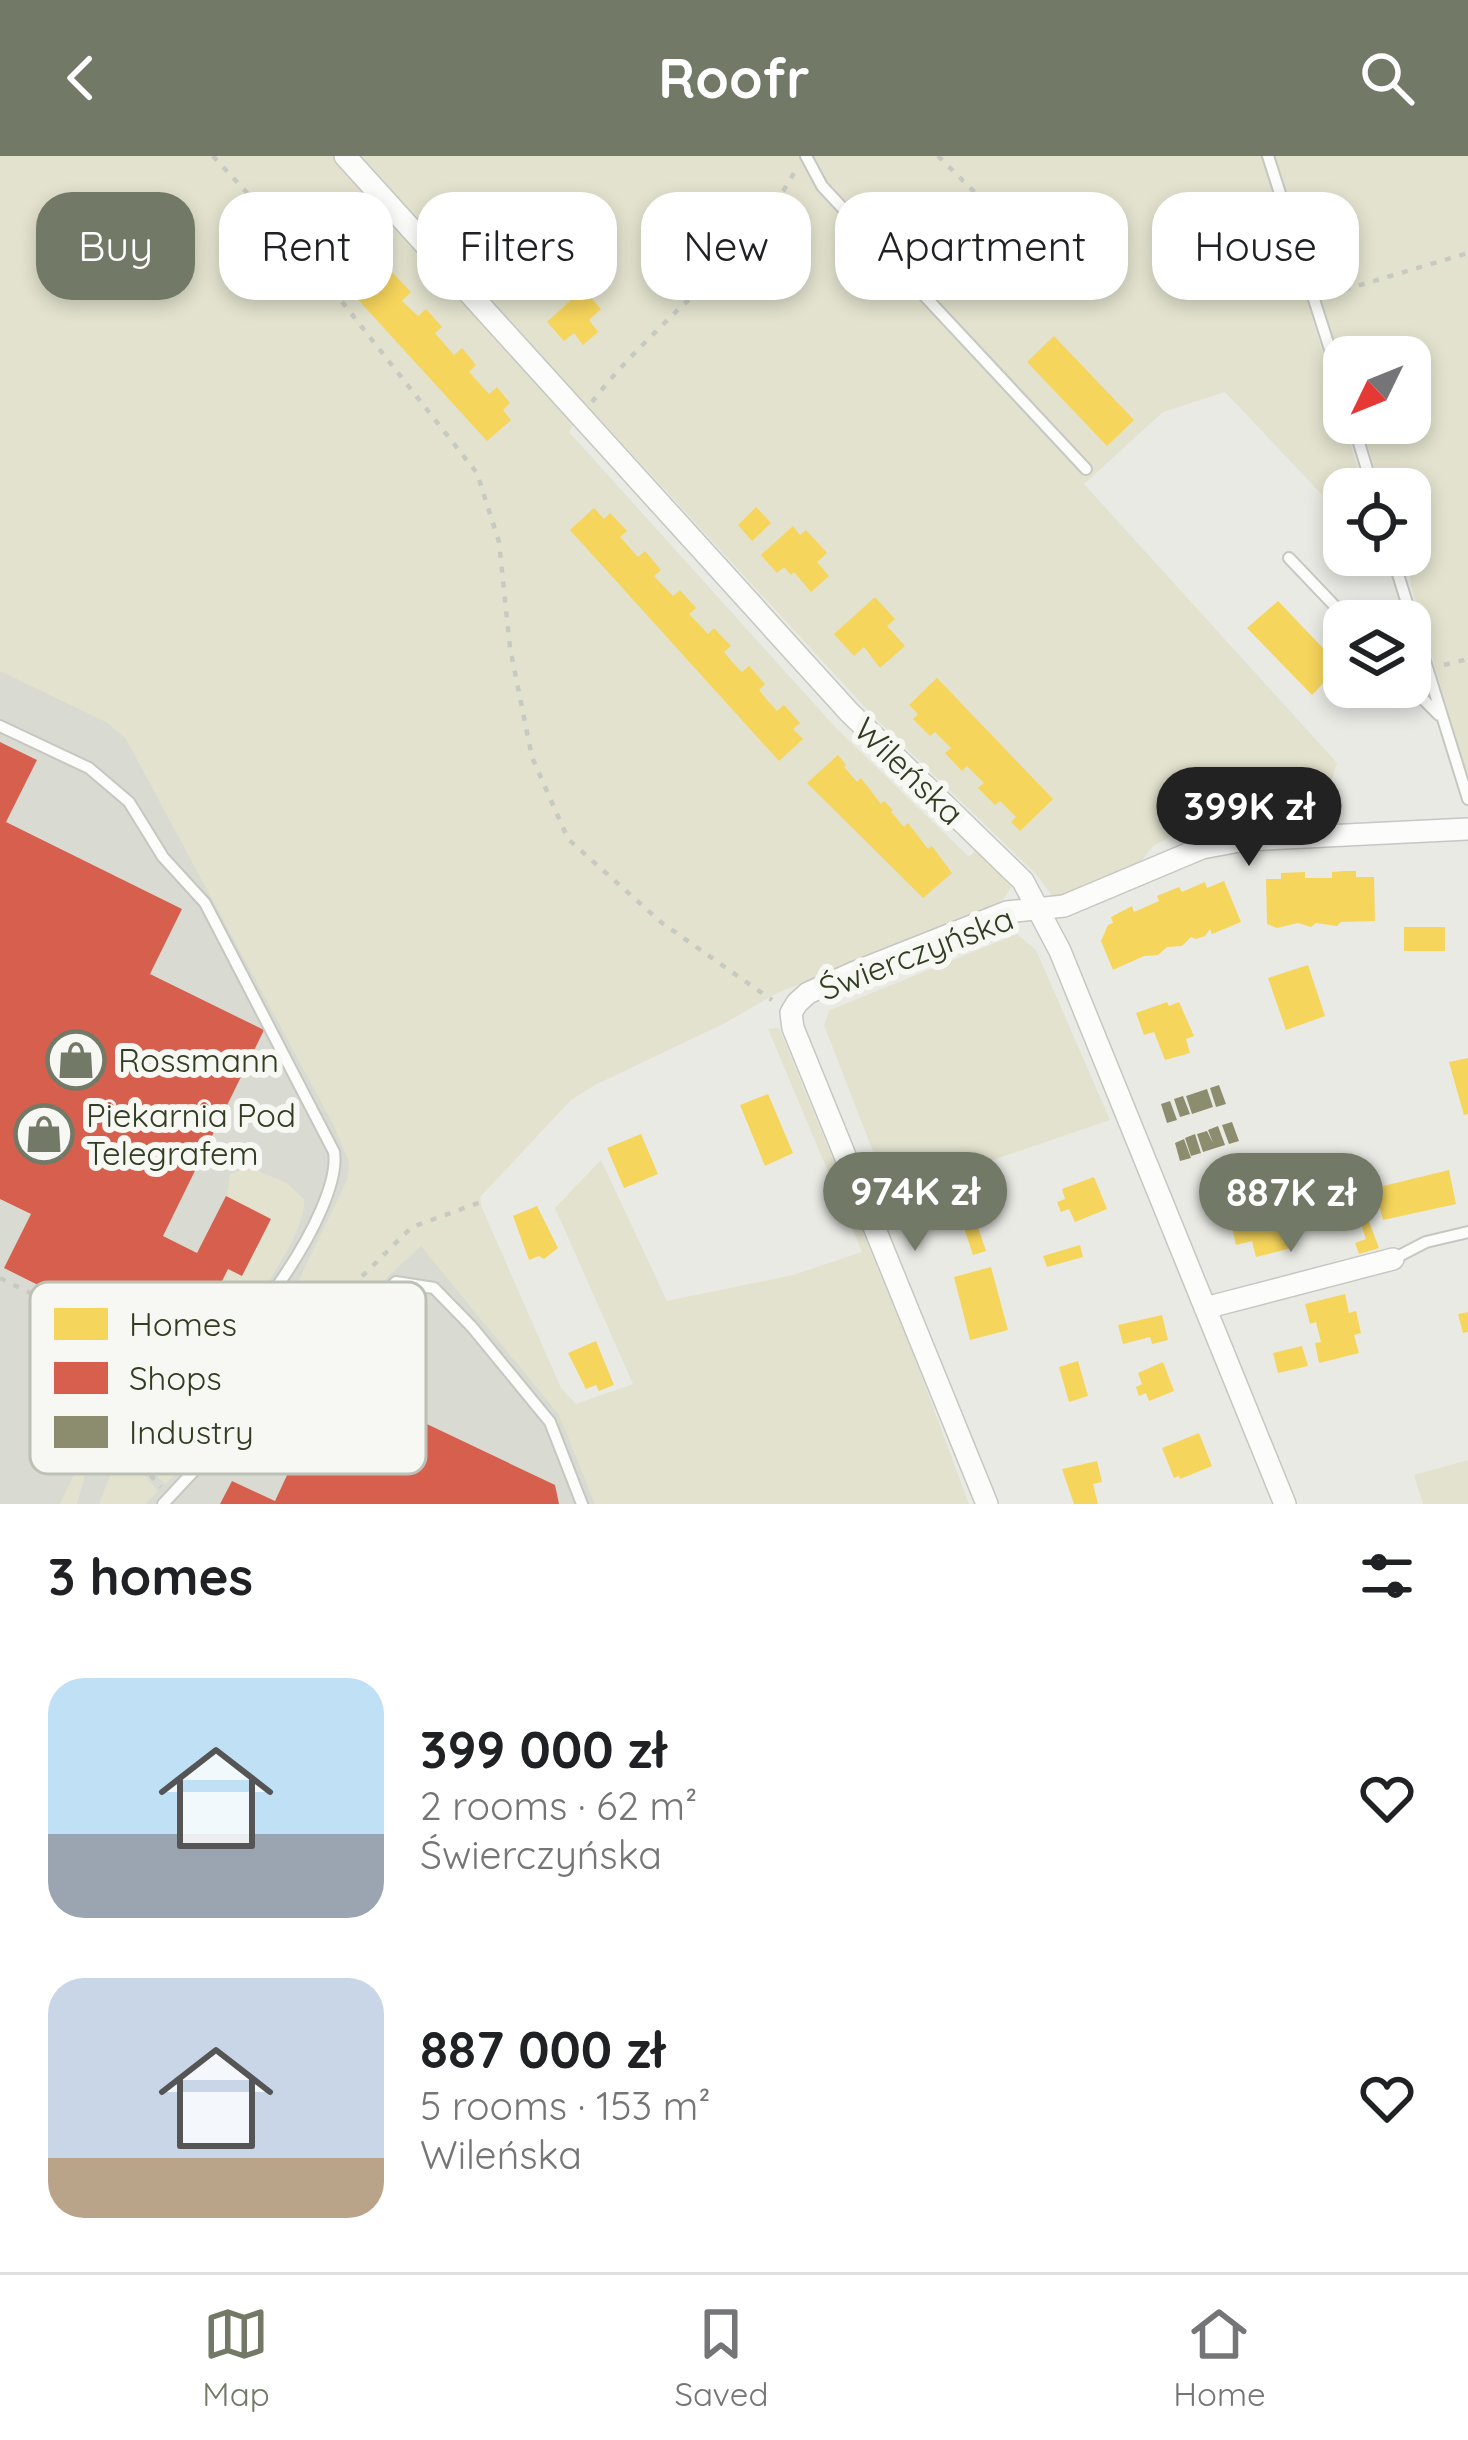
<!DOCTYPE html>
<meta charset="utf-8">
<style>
:root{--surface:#fff;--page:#f6f6f6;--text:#202124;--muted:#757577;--line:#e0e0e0;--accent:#727967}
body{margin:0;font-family:Quicksand,sans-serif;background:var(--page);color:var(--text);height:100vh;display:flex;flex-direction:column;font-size:45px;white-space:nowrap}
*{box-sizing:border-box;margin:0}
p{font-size:39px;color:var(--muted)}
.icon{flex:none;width:66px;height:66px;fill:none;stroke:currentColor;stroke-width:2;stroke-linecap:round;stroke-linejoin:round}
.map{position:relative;height:1348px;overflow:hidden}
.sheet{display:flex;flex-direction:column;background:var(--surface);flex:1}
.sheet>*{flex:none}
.guide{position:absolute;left:36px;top:36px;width:1398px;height:108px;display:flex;gap:24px}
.needle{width:78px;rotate:227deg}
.tools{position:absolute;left:1323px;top:180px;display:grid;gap:24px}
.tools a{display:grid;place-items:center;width:108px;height:108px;border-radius:24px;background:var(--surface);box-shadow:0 6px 18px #0003;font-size:60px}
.price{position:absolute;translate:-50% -102px;padding:0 27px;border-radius:42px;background:var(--accent);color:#fff;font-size:39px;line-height:78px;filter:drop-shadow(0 3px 6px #0008)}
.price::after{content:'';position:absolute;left:50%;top:72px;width:36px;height:27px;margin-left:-18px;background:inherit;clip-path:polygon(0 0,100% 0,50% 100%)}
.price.on{background:#222;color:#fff}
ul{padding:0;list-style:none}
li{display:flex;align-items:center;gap:36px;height:300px;padding:0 48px}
li span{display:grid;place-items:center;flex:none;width:336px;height:240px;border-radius:36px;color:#555}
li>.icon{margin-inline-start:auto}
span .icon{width:144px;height:144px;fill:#fffc;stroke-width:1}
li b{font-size:51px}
h2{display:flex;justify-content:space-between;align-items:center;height:144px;padding:0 48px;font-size:51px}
.tag{padding:0 42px;border-radius:36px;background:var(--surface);box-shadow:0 6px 18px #0003;font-size:42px;line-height:108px}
.tag.on{background:var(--accent);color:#fff}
header{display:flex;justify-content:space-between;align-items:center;height:156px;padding:0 48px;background:var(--accent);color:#fff;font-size:54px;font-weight:700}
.tab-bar{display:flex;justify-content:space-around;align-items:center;height:168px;border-top:3px solid var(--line);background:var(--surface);font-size:33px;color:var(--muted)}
.tab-bar a{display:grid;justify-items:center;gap:6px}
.tab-bar .on{color:var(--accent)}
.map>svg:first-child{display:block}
</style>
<header><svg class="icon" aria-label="back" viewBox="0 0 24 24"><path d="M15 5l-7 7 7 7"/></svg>Roofr<svg class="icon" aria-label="search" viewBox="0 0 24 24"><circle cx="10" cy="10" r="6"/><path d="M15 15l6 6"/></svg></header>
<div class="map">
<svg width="1468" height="1348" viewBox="0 0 1468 1348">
<rect width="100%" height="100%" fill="#e9eae4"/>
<!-- built -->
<path fill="#d9dbd2" d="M0 460 142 537 568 1257 606 1348H0Z"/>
<!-- green -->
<path fill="#e2e2ce" d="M0 0H1263L1364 333H1344V362L1225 236 1163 256 1084 328 1337 607 1321 657 1270 675 1177 677 1153 690 1134 714 1080 742H1054L1036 718 873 560 586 248 569 276 836 572 969 701 976 694 1011 731 1004 743 992 750 777 837 725 867 595 929 571 944 480 1041 482 1052 561 1232 576 1248 633 1228 555 1052 601 1004 667 1145 793 1119 862 1096 768 873 779 872 915 1203 969 1348H595L559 1259 421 1090 165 1328 140 1302 142 1294 169 1270 167 1261 258 1179 297 1128 347 1024 349 1006 334 970 126 583 108 567 0 515Z
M1272 0H1468V622L1411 430 1408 399 1410 333H1381L1361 267H1410V201H1344V211Z
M1017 778 1036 794 1110 964 890 1039 824 869 830 854Z
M250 1011 288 1028 304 1043C308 1084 222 1199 182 1208 168 1212 157 1205 145 1200L152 1186 184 1201 227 1113 242 1119 271 1064 227 1041 230 1018Z
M70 1294 83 1306 85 1319 77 1348H60L79 1308 66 1300Z
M126 1298 158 1335 145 1348H99L114 1309Z
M1468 1304V1348H1423L1414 1319Z"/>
<!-- homes -->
<path fill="#f6d55c" d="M517 59 535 79 523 90 532 102 517 114 507 103 497 110 481 91Z
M364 86 375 97 367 104 385 121 391 115 411 136 402 145 418 160 426 153 442 171 435 177 447 191 454 199 462 192 476 209 469 216 489 238 497 231 510 247 503 254 511 264 487 285 332 115Z
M583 133 601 153 589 164 598 176 583 189 574 177 564 185 547 166Z
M1054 180 1134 264 1107 290 1027 206Z
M756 351 771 367 752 385 738 369Z
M594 352 604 363 610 357 627 375 620 381 638 401 645 395 661 414 654 420 673 440 680 434 696 452 689 458 708 478 714 472 731 490 724 496 733 507 742 516 749 510 765 528 759 534 767 544 777 555 784 549 800 567 793 573 803 583 779 605 570 374Z
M793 370 800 379 806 374 827 397 817 406 829 420 811 436 794 416 791 419 784 411 777 417 761 399Z
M875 441 895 463 887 470 905 490 880 512 864 491 854 500 834 478Z
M1278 445 1340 510 1312 539 1247 472Z
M937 522 1053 643 1020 675 1011 666 1016 661 1000 645 995 649 978 632 984 627 967 610 962 615 945 597 951 592 935 576 930 580 913 563 918 558 909 549Z
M838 599 846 609 844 611 857 626 861 622 881 648 884 645 893 654 891 656 904 671 908 667 928 693 932 690 952 717 923 742 807 627Z
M1344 715H1356V721H1374L1375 765 1341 766 1337 770 1316 767 1311 771 1298 767 1277 772 1267 768 1266 723H1281V717L1305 716V722H1332V716Z
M1224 725 1241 766 1212 778 1210 773 1205 780 1196 783 1191 781 1182 790 1167 791 1158 799 1144 800 1113 814 1101 785 1108 769 1113 767 1111 761 1132 750 1134 756 1159 745 1157 740 1179 731 1182 736 1205 726 1207 732Z
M1404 771H1445V795H1404Z
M1308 809 1325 860 1286 874 1268 822Z
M1167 846 1169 850 1179 846 1194 880 1186 883 1190 897 1165 904 1154 876 1144 879 1136 857Z
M1468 902V958L1464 959 1449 906Z
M768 938 793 997 765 1010 740 949Z
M641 978 658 1018 624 1032 607 992Z
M1449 1014 1456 1048 1383 1064 1375 1032Z
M1094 1021 1107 1053 1075 1066 1069 1053 1061 1056 1057 1046 1065 1043 1062 1033Z
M537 1050 558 1092 544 1103 539 1100 529 1104 513 1060Z
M1287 1058 1295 1091 1256 1101 1252 1085 1236 1089 1231 1067Z
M975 1062 986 1095 973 1099 962 1066Z
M1368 1063 1379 1092 1359 1098 1355 1087 1366 1083 1360 1065Z
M1080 1089 1083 1101 1047 1111 1043 1100Z
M991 1111 1008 1174 970 1184 954 1121Z
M1345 1138 1349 1157 1356 1155 1361 1177 1354 1179 1359 1197 1319 1207 1315 1187 1321 1186 1316 1166 1310 1168 1305 1148Z
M1468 1156V1176L1463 1177 1458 1158Z
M1162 1159 1168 1184 1152 1188 1150 1181 1123 1188 1118 1169Z
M596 1185 614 1229 599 1235 596 1229 586 1233 568 1197Z
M1302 1190 1308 1210 1278 1217 1273 1197Z
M1078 1205 1088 1240 1069 1246 1059 1211Z
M1163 1206 1174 1235 1149 1245 1146 1237 1139 1240 1136 1231 1142 1228 1138 1217Z
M1199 1277 1212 1310 1180 1323 1179 1320 1174 1322 1162 1292Z
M1097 1305 1102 1326 1093 1328 1098 1348H1074L1062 1313Z"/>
<!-- shops -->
<path fill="#d6604d" d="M0 586 37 604 6 666 182 753 150 818 264 874 163 1080 197 1097 226 1040 271 1063 242 1120 228 1113 184 1202 4 1112 31 1058 0 1043Z
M332 1223 555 1329 559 1348H220L232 1325 275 1345Z"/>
<!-- industry -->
<path fill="#8c8c6e" d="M1219 929 1226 948 1216 951 1210 932Z
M1207 933 1213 951 1192 958 1186 940Z
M1183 940 1190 958 1180 961 1174 943Z
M1170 945 1177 964 1167 967 1161 948Z
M1232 966 1239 985 1229 988 1222 969Z
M1218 970 1225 989 1203 996 1197 978 1207 975 1213 987 1208 974Z
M1195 978 1201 997 1191 1000 1185 982Z
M1184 983 1191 1002 1180 1005 1175 987Z"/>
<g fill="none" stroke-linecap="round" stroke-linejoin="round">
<!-- lane casing -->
<g stroke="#c5c7c1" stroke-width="14">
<path id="lane" d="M806 0 822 30 1086 313
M1268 0 1344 237
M1353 267 1373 333
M1392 399 1468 643
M1289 402 1349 465
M1410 530 1439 559
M0 570 89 612 129 646 163 701 205 747 334 996C343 1053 236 1203 183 1224 173 1228 165 1226 155 1225
M1393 1103 1426 1086 1468 1076
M163 1348 234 1272 396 1126 434 1132 472 1171 550 1266 582 1348"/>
</g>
<!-- street casing -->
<g stroke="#c5c7c1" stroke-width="24">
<path id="street" d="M345 0 849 556 1023 725 1060 795 1285 1348
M1205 1152 1393 1103
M987 1348 793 872 791 857 797 847 808 837 853 817 1007 756 1064 750 1202 692 1245 684 1468 673"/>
</g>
<!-- path -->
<path stroke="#c6cac1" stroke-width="4.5" stroke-dasharray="6 9" stroke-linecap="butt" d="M213 0 309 104 477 317 499 386 510 492 532 601 568 683 662 767 772 844
M938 0 1015 76 1084 88
M1330 138 1468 97
M592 246C654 165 744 107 794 17
M1444 509 1468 503
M0 1122 139 1191 143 1181
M325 1167 343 1139 412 1071 481 1046
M121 1285 161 1331"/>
<!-- lane -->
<use href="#lane" stroke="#fcfcfb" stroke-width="10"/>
<!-- street -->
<use href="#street" stroke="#fcfcfb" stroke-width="21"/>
</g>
<!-- icons -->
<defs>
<g id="shop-ring" transform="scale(3)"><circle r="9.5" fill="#f7f8f3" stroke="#727967" stroke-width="1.5"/><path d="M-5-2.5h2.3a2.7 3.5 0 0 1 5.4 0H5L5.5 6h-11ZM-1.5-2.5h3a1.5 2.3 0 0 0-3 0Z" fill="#727967"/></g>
</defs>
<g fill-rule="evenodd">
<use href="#shop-ring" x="76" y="904"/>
<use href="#shop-ring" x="44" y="978"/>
</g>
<g text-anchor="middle" stroke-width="12" stroke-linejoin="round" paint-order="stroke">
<!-- street labels -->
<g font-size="33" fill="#323c23" stroke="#f7f8f3">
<text transform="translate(909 615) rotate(44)" y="12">Wileńska</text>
<text transform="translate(916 797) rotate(-21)" y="12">Świerczyńska</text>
</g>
<!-- poi labels -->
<g font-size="33" fill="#323c23" stroke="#f7f8f3" text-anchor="start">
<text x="118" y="916">Rossmann</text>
<text x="86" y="971">Piekarnia Pod<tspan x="86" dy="38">Telegrafem</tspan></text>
</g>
</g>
<!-- legend -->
<rect x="30" y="1126" width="396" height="192" rx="18" fill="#f7f8f3" stroke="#bcc0b5" stroke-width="3"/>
<rect x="54" y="1152" width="54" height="32" fill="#f6d55c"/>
<rect x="54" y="1206" width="54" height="32" fill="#d6604d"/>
<rect x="54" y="1260" width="54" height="32" fill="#8c8c6e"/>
<g font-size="33" fill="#323c23">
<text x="129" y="1180">Homes</text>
<text x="129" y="1234">Shops</text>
<text x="129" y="1288">Industry</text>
</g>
</svg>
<div class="tools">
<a><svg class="needle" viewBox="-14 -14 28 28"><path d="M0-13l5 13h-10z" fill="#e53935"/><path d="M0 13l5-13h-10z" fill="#757577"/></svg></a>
<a><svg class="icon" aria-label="locate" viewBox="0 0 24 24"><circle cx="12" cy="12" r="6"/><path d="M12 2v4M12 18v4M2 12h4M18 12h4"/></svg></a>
<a><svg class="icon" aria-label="layers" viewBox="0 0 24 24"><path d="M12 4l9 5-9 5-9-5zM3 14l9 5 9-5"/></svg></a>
</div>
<b class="price on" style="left:1249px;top:713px">399K zł</b>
<b class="price" style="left:915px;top:1098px">974K zł</b>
<b class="price" style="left:1291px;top:1099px">887K zł</b>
<div class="guide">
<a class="tag on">Buy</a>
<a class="tag">Rent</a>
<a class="tag">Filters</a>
<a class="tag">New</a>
<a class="tag">Apartment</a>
<a class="tag">House</a>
</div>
</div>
<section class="sheet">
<h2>3 homes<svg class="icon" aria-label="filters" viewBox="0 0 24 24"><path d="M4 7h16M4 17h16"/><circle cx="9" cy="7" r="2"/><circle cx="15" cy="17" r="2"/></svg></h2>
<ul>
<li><span style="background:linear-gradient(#bfe0f5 65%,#9aa5b1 0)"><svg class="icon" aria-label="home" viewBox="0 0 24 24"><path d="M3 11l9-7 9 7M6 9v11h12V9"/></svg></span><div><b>399 000 zł</b><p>2 rooms · 62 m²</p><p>Świerczyńska</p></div><svg class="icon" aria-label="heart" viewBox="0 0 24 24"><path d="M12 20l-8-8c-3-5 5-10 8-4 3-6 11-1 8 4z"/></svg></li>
<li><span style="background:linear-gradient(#c9d6e8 75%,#b9a48a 0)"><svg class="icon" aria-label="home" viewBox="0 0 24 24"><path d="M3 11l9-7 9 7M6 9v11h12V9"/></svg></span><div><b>887 000 zł</b><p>5 rooms · 153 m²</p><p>Wileńska</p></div><svg class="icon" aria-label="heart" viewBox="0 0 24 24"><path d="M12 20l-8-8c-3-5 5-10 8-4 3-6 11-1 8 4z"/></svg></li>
</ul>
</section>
<nav class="tab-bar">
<a class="on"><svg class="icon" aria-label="map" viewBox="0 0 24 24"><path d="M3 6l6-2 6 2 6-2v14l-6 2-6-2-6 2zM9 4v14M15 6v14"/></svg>Map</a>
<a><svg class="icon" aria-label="saved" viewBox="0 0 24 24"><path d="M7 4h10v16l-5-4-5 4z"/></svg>Saved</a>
<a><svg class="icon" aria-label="home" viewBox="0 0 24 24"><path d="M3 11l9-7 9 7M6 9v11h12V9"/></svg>Home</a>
</nav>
